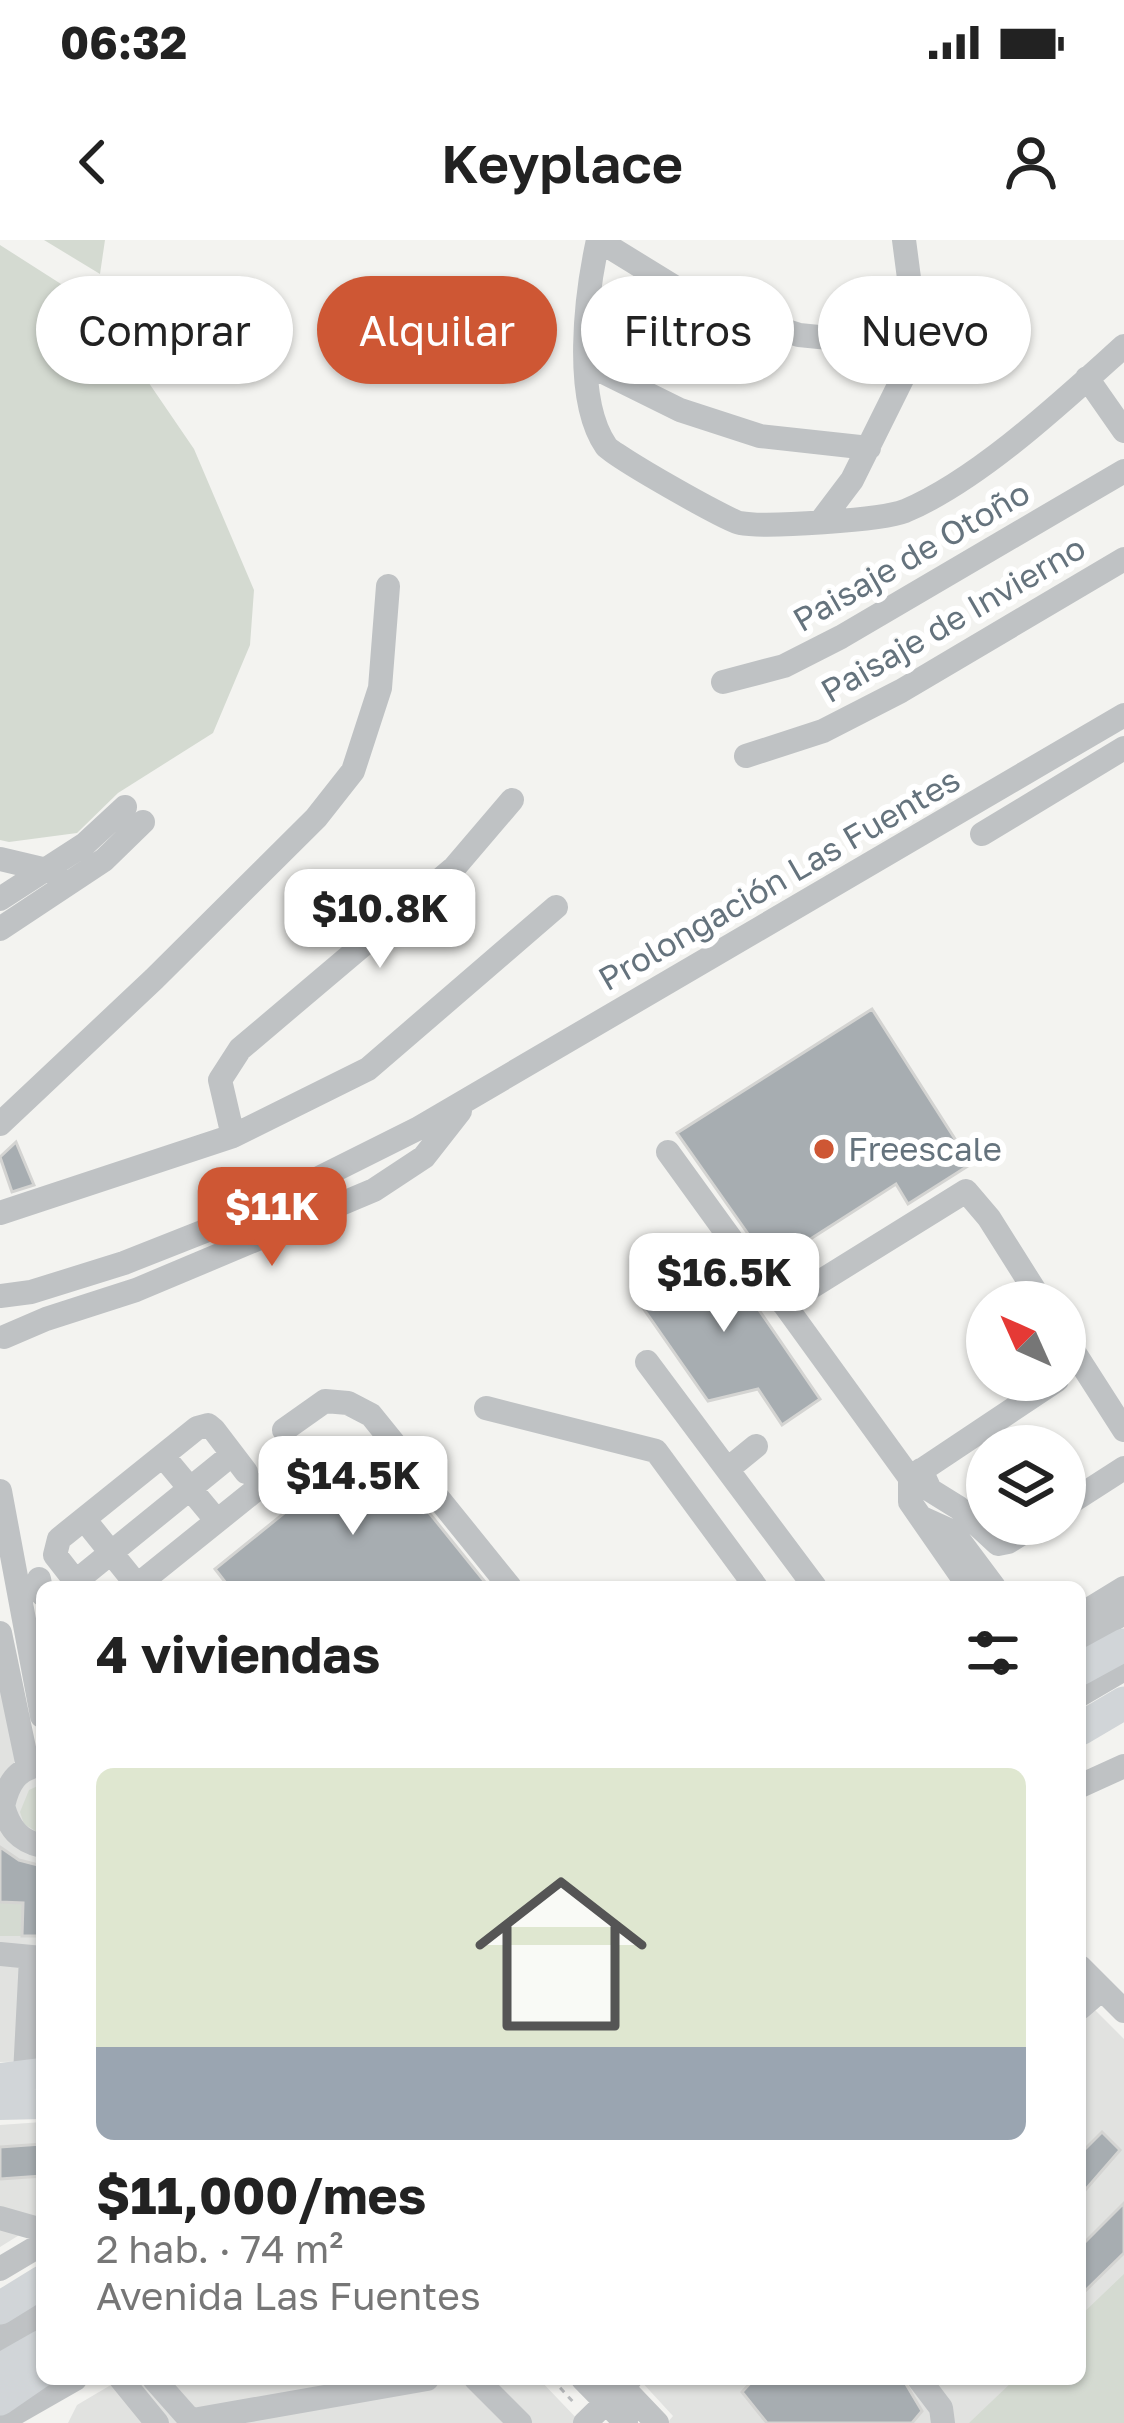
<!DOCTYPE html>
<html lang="es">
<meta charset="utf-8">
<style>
:root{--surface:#fff;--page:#f6f6f6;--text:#222;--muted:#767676;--accent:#ce5734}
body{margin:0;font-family:"Golos Text",sans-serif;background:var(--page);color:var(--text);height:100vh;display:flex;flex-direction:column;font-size:45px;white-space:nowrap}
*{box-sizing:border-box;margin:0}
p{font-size:39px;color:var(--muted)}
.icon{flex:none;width:66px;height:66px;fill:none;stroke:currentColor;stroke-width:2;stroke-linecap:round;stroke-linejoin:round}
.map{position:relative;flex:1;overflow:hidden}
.drawer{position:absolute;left:36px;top:1341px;width:1050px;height:804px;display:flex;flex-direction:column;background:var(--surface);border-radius:18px;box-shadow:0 3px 9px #0004}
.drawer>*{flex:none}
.top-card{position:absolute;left:36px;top:36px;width:1053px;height:108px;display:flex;gap:24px}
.needle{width:78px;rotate:315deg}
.tools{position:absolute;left:966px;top:1041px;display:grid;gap:24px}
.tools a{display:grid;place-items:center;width:120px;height:120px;border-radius:50%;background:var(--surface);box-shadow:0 3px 9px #0004;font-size:60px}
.price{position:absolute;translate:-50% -102px;padding:0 27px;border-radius:24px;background:#fff;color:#222;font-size:39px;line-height:78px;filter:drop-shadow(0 3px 6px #0008)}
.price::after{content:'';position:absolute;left:50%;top:72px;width:36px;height:27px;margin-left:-18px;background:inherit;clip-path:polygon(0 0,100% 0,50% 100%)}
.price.active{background:var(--accent);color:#fff}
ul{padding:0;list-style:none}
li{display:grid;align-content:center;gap:24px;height:636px;padding:0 60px}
li span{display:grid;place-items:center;height:372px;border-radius:18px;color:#555}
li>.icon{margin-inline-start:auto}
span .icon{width:216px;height:216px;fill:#fffc;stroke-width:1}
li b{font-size:51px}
h2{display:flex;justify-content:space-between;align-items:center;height:144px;padding:0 60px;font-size:51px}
.tag{padding:0 42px;border-radius:54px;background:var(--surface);box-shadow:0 3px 9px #0004;font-size:42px;line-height:108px}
.tag.active{background:var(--accent);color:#fff}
.status{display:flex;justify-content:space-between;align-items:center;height:84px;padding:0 60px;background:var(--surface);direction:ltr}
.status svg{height:33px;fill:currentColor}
header{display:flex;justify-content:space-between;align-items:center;height:156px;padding:0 60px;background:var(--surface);font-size:54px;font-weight:600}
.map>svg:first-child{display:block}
</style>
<div class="status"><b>06:32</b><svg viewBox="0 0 49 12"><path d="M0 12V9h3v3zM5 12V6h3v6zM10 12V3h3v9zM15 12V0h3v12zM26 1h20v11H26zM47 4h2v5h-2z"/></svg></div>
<header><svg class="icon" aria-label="back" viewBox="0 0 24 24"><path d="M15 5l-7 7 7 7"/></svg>Keyplace<svg class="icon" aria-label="person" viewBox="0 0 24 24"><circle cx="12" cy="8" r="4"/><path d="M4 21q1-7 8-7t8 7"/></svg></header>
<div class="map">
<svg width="1124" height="2183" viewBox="0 0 1124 2183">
<rect width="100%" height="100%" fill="#f3f3f0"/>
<!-- built -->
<path fill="#e1e2e0" d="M0 1438 18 1517 10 1529H42V1821L0 1822Z
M1080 1755 1124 1799V2183H667L673 2176 639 2139H1080Z
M42 1882V1981L0 2007V1885Z
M121 2139H539L581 2183H68L77 2165Z"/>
<!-- green -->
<path fill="#d4dad1" d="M44 0H105L100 34Z
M0 5 97 67 194 209 254 350 250 405 213 493 118 553 77 593 9 602 0 600Z
M42 1544V1595L24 1584 20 1572 29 1550Z
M0 1662 23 1663 22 1696H0Z
M1124 2034V2183H969L1015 2139H1080V2076Z"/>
<!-- building -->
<path fill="#a7adb1" stroke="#d4d4d2" stroke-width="3" d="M872 769 971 924 908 964 896 944 770 1025 677 893Z
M16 902 34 945 12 952 0 917Z
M711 1000 820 1159 782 1185 758 1149 708 1161 634 1055Z
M372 1202 489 1347H229L215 1329Z
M0 1607 19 1620 42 1626V1696H22L23 1663 0 1662Z
M1102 1892 1120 1910 1080 1956V1914Z
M42 1904V1936L0 1939V1907Z
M1124 1963V2013L1080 2056V2007Z
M754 2139H903L922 2171 912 2183H767L742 2152Z"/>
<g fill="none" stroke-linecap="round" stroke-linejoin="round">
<!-- path -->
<path stroke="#b8babc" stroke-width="3" stroke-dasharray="6 6" stroke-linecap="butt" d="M552 2139 575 2164"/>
<!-- minor -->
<path stroke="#bfc2c4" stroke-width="24" d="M918 107 799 95 702 64 598 0C586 55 573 158 606 206 612 215 728 281 740 283 766 288 882 280 905 271 979 240 1064 160 1124 106
M587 124 680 170 760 196 869 208
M1087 138 1124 191
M821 281 852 240 918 107 904 0
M723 442 784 426 841 397 1124 231
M746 516 823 491 901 451 1124 319
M982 594 1124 508
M0 619 55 632
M0 659 85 604 125 567
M0 689 104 620 143 582
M0 884 154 739 316 578 353 531 380 448 388 346
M233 896 220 840 240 809 454 628 512 560
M668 912 765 1046 784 1064 910 1238V1262L969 1347
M0 973 233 896 368 829 556 667
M0 1056 31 1052 124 1023 243 976 417 889 1124 475
M784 1064 966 951 989 978 1042 1062
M4 1097 46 1079 136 1050 374 950 424 917 460 871
M1065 1098 1124 1190
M647 1122 815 1347
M486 1168 656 1211 756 1347
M284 1190 325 1161 348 1163 371 1175 510 1347
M163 1216 217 1281
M729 1228 756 1206
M921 1230 930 1250 959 1268 998 1304 1008 1302 1037 1284
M910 1238 1057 1140
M0 1251 42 1476
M1065 1266 1124 1228
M922 1278 953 1292 994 1347
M84 1279 137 1345
M86 1333 224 1221
M39 1339 42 1354
M80 1347 55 1315 59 1299 197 1188 208 1185 214 1190 246 1232
M135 1347 263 1244
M1080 1375 1124 1348
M0 1393 28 1527
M1080 1399 1124 1373
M1080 1455 1124 1429
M40 1525C16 1529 8 1544 3 1566 9 1588 19 1601 42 1606
M1080 1546 1124 1526
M0 1714 42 1718
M1080 1727 1124 1771
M1080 1768 1102 1749
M25 1834 31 1718
M0 1978 42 1990
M0 2029 42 2004
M0 2090 42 2062
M0 2111 42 2087
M121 2139 157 2183
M154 2139 193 2183
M476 2139 520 2183
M583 2139 626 2183
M615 2139 657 2183
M919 2139 941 2168 943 2183
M193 2180 427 2139
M0 2182 75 2139
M585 2183 630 2139"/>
<!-- major -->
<path stroke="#d1d5d8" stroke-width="30" d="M0 1838 42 1833
M0 1865 42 1864"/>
<!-- highway -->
<path stroke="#d1d5d8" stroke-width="33" d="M1080 1429 1124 1405
M1080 1489 1124 1463
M0 2068 42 2042
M0 2130 42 2106
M0 2159 42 2130"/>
</g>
<!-- markers -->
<circle fill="#ce5734" stroke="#fff" stroke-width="4.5" cx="824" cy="909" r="12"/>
<g text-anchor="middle" stroke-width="12" stroke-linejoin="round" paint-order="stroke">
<!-- street labels -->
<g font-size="33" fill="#65737d" stroke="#fff">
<text transform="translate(911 316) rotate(-30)" y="12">Paisaje de Otoño</text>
<text transform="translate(953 379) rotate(-30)" y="12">Paisaje de Invierno</text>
<text transform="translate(779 639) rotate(-30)" y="12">Prolongación Las Fuentes</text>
</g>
<!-- poi labels -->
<g font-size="33" fill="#65737d" stroke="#fff" text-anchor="start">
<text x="848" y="921">Freescale</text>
</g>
</g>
</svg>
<div class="tools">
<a><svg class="needle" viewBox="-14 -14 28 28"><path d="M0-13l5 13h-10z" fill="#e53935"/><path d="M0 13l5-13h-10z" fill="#767676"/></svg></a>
<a><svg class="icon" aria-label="layers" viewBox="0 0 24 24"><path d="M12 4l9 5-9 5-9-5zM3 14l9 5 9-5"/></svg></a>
</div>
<b class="price" style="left:380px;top:731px">$10.8K</b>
<b class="price active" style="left:272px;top:1029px">$11K</b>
<b class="price" style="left:724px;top:1095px">$16.5K</b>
<b class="price" style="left:353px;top:1298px">$14.5K</b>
<div class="top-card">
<a class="tag">Comprar</a>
<a class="tag active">Alquilar</a>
<a class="tag">Filtros</a>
<a class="tag">Nuevo</a>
</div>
<section class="drawer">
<h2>4 viviendas<svg class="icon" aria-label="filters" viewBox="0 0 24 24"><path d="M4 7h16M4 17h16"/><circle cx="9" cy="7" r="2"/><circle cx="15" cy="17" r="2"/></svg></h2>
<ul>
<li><span style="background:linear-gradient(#dfe7d0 75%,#9aa5b1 0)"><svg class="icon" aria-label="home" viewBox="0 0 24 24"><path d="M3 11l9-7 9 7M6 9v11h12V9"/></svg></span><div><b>$11,000/mes</b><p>2 hab. · 74 m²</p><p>Avenida Las Fuentes</p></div></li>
</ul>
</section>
</div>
